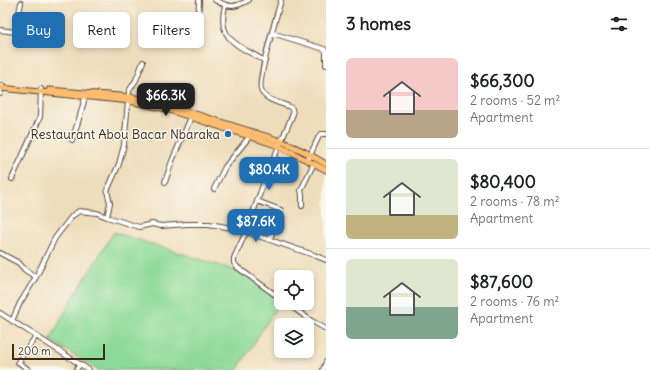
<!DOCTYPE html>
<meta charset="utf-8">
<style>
:root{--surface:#fff;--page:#f2f2f2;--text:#202124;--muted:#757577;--line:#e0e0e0;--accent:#1f6fb2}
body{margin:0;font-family:Delius,sans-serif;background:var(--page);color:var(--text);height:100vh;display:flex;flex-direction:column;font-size:15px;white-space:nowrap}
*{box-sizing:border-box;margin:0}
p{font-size:13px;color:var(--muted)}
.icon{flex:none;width:22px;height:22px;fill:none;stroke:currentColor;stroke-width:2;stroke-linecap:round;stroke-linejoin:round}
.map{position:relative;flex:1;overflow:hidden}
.sheet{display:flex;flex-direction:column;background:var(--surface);width:324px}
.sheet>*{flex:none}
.banner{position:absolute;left:12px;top:12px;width:254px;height:36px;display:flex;gap:8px}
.tools{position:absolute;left:274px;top:270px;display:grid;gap:8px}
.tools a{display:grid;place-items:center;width:40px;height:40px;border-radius:6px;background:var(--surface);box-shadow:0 2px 6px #0003;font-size:20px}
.scale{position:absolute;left:12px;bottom:10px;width:93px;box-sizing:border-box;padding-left:4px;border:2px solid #3b2a1e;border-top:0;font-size:11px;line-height:14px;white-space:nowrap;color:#3b2a1e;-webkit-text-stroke:3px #fbf7ec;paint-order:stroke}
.price{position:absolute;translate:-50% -34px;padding:0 9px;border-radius:8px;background:var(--accent);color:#fff;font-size:13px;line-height:26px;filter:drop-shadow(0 1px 2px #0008)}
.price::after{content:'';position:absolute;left:50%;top:24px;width:12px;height:9px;margin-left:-6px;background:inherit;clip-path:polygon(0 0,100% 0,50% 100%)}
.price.on{background:#222;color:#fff}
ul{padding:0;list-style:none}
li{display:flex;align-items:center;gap:12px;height:100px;padding:0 20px}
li+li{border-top:1px solid var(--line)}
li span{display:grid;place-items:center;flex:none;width:112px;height:80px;border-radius:6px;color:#555}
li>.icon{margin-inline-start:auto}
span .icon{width:48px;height:48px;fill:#fffc;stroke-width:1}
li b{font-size:17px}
h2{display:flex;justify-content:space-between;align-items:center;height:48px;padding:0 20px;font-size:17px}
.pill{padding:0 14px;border-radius:6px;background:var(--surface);box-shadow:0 2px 6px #0003;font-size:14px;line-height:36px}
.pill.on{background:var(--accent);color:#fff}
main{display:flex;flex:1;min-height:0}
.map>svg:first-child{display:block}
</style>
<main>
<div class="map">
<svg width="326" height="370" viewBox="0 0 326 370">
<rect width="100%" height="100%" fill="#fbf7ec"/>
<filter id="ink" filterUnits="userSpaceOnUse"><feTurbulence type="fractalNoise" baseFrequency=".025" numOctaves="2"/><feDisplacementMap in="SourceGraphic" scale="8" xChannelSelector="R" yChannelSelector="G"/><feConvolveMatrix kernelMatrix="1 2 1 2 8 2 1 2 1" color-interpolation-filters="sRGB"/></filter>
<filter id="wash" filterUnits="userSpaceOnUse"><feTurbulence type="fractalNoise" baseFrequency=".012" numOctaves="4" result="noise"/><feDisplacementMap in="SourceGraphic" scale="16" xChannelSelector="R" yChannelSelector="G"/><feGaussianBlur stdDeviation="0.9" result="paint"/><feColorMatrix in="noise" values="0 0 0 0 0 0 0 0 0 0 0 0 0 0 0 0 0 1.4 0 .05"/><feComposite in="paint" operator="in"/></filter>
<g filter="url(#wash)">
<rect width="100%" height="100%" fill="#edb"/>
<!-- green -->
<path fill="#8dda98" stroke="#64825b" d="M114 232 243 273 281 300 237 370H98L50 340 71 301Z"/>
</g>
<g filter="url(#ink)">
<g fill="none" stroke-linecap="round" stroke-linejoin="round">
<!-- minor casing -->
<g stroke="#564536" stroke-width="6">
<path id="minor" d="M215 0C230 8 234 8 249 0
M225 6C216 41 240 46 265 61
M0 30 15 32 21 3
M198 32 199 0
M272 33 324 49 326 51V65
M0 94 2 85
M72 140 79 119 86 94
M308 160 319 136 321 134H326
M12 179 40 117 41 89
M165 182 172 161 192 115
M214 189 225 167 250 136
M257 201 281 210 270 239
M302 206V195L301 190 314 163
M107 217 110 203 107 191 119 164 124 145 129 91 136 80 143 62
M0 253 19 263 25 270 36 277
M281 299 237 267 234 263V258L246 232 267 174 293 114 292 109 290 107C281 103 264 100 261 90 257 79 277 15 281 0
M287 303 310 320 326 329
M0 313 89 370
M12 321 20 303 36 277 55 238 72 216 79 211 97 213 107 217 139 227 152 224 161 226 187 224H209L238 229 314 255 326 260
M29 370 18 362 36 336
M76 370 80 364
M323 370 326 362"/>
</g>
<!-- major casing -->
<g stroke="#564536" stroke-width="7">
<path id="major" d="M0 88 130 101 166 109 279 146 326 170
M49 90 131 97 167 105 281 141 305 152 326 164"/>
</g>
<!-- minor -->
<use href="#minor" stroke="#fff" stroke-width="4"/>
<!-- major -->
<use href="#major" stroke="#fcbd6f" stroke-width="5"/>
</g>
</g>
<!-- markers -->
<circle fill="#1f6fb2" stroke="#fbf7ec" stroke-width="1.5" cx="228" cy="134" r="4"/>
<g text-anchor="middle" stroke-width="3" stroke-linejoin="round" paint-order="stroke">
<!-- poi labels -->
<g font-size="13" fill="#3b2a1e" stroke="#fbf7ec" text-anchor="end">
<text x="220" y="139">Restaurant Abou Bacar Nbaraka</text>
</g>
</g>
</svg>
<div class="tools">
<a><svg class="icon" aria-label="locate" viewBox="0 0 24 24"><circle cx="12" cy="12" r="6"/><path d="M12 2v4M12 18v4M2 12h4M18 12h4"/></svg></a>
<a><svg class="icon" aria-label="layers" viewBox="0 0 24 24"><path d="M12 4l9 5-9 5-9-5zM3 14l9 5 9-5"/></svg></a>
</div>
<div class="scale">200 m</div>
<b class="price on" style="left:166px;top:117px">$66.3K</b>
<b class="price" style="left:269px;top:191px">$80.4K</b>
<b class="price" style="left:256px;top:243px">$87.6K</b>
<div class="banner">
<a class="pill on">Buy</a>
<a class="pill">Rent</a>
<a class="pill">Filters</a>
</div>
</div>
<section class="sheet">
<h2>3 homes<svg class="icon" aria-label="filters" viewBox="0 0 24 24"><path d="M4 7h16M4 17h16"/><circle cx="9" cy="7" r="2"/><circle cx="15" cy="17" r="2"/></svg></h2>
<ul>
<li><span style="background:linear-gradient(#f6c9c9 65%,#b9a48a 0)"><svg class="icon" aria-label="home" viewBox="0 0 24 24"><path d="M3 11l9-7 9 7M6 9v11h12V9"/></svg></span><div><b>$66,300</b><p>2 rooms · 52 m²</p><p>Apartment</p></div></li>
<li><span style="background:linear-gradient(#dfe7d0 70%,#c2b280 0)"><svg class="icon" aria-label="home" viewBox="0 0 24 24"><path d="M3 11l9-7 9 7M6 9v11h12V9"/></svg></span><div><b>$80,400</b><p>2 rooms · 78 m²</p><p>Apartment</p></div></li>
<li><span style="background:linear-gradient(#dfe7d0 60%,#7fa58c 0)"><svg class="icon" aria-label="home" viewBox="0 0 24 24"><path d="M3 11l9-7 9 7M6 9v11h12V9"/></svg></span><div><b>$87,600</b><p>2 rooms · 76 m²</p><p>Apartment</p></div></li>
</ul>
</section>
</main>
